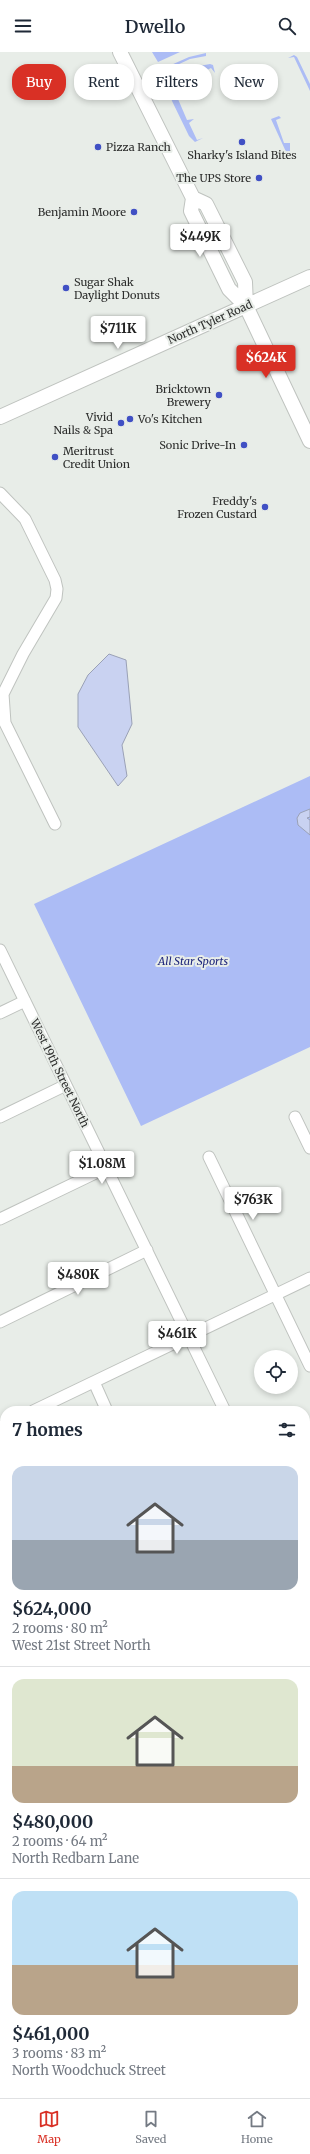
<!DOCTYPE html>
<meta charset="utf-8">
<style>
:root{--surface:#fff;--page:#f2f2f3;--text:#1f2937;--muted:#747a83;--line:#e0e1e3;--accent:#d93025}
body{margin:0;font-family:Merriweather,serif;background:var(--page);color:var(--text);height:100vh;display:flex;flex-direction:column;font-size:15px;white-space:nowrap}
*{box-sizing:border-box;margin:0}
p{font-size:13px;color:var(--muted)}
.icon{flex:none;width:22px;height:22px;fill:none;stroke:currentColor;stroke-width:2;stroke-linecap:round;stroke-linejoin:round}
.map{position:relative;flex:1;overflow:hidden}
.drawer{position:absolute;left:0px;top:1354px;width:310px;height:692px;display:flex;flex-direction:column;background:var(--surface);border-radius:16px 16px 0 0;box-shadow:0 2px 6px #0003}
.drawer>*{flex:none}
.hud{position:absolute;left:12px;top:12px;width:286px;height:36px;display:flex;gap:8px}
.fabs{position:absolute;left:254px;top:1298px;display:grid;gap:8px}
.fabs a{display:grid;place-items:center;width:44px;height:44px;border-radius:50%;background:var(--surface);box-shadow:0 2px 6px #0003;font-size:20px}
.price{position:absolute;translate:-50% -34px;padding:0 9px;border-radius:4px;background:#fff;color:#222;font-size:13px;line-height:26px;filter:drop-shadow(0 1px 2px #0008)}
.price::after{content:'';position:absolute;left:50%;top:24px;width:12px;height:9px;margin-left:-6px;background:inherit;clip-path:polygon(0 0,100% 0,50% 100%)}
.price.current{background:var(--accent);color:#fff}
ul{padding:0;list-style:none}
li{display:grid;align-content:center;gap:8px;height:212px;padding:0 12px}
li+li{border-top:1px solid var(--line)}
li span{display:grid;place-items:center;height:124px;border-radius:12px;color:#555}
li>.icon{margin-inline-start:auto}
span .icon{width:72px;height:72px;fill:#fffc;stroke-width:1}
li b{font-size:17px}
h2{display:flex;justify-content:space-between;align-items:center;height:48px;padding:0 12px;font-size:17px}
.tag{padding:0 14px;border-radius:16px;background:var(--surface);box-shadow:0 2px 6px #0003;font-size:14px;line-height:36px}
.tag.current{background:var(--accent);color:#fff}
header{display:flex;justify-content:space-between;align-items:center;height:52px;padding:0 12px;background:var(--surface);font-size:18px;font-weight:600}
.tabs{display:flex;justify-content:space-around;align-items:center;height:56px;border-top:1px solid var(--line);background:var(--surface);font-size:11px;color:var(--muted)}
.tabs a{display:grid;justify-items:center;gap:2px}
.tabs .current{color:var(--accent)}
.map>svg:first-child{display:block}
</style>
<header><svg class="icon" aria-label="menu" viewBox="0 0 24 24"><path d="M4 6h16M4 12h16M4 18h16"/></svg>Dwello<svg class="icon" aria-label="search" viewBox="0 0 24 24"><circle cx="10" cy="10" r="6"/><path d="M15 15l6 6"/></svg></header>
<div class="map">
<svg width="310" height="2046" viewBox="0 0 310 2046">
<rect width="100%" height="100%" fill="#e8ede8"/>
<!-- green -->
<path fill="#acbcf5" d="M152 0H180L158 10Z
M206 1V4L190 7 164 19 162 17 189 5Z
M294 3 297 5 310 32V39L294 5 288 6Z
M210 12 213 13 215 21 211 16 178 32 180 38 175 40 187 68 194 67 189 71 197 88 203 86 195 90 189 84 172 49 166 27 194 15Z
M279 64 281 66 276 68 284 91H290V99L287 102 271 67Z
M310 724V995L141 1074 34 852Z"/>
<!-- water -->
<path fill="#c9d2f1" stroke="#9aa1b6" d="M109 602 126 608 132 672 122 693 127 724 118 734 78 675V642L88 623Z
M310 757V765L307 766 310 768V783L298 773 297 766 300 761Z"/>
<g fill="none" stroke-linecap="round" stroke-linejoin="round">
<!-- minor casing -->
<g stroke="#bfc3bf" stroke-width="13">
<path id="minor" d="M0 441 25 467 55 528 57 537 56 546 23 602 3 642 5 671 55 772
M0 898 225 1359
M0 961 25 949
M0 1065 66 1033
M295 1065 310 1096
M209 1105 310 1314
M0 1167 106 1116
M0 1270 147 1198
M94 1330 107 1359
M33 1359 310 1226
M0 1375 5 1373
M0 1540 5 1542
M305 1570 310 1567
M305 1683 310 1681
M0 1719 5 1716
M305 1786 310 1788
M0 1815 5 1825
M0 1836 5 1833
M305 1906 310 1908
M0 1951 5 1948
M229 2041 231 2046
M38 2046 48 2041"/>
</g>
<!-- major casing -->
<g stroke="#bfc3bf" stroke-width="16">
<path id="major" d="M120 0 193 146 191 159 229 237 246 254 310 389
M193 146 206 152 245 230 246 254
M0 365 310 225"/>
</g>
<!-- minor -->
<use href="#minor" stroke="#fff" stroke-width="11"/>
<!-- major -->
<use href="#major" stroke="#fff" stroke-width="14"/>
</g>
<!-- markers -->
<g fill="#4050c4" stroke="#e8ede8" stroke-width="1.5">
<circle cx="242" cy="90" r="4"/>
<circle cx="98" cy="95" r="4"/>
<circle cx="259" cy="126" r="4"/>
<circle cx="134" cy="160" r="4"/>
<circle cx="66" cy="236" r="4"/>
<circle cx="219" cy="343" r="4"/>
<circle cx="130" cy="367" r="4"/>
<circle cx="121" cy="371" r="4"/>
<circle cx="244" cy="393" r="4"/>
<circle cx="55" cy="405" r="4"/>
<circle cx="265" cy="455" r="4"/>
</g>
<g text-anchor="middle" stroke-width="4" stroke-linejoin="round" paint-order="stroke">
<!-- poi labels -->
<g font-size="11" fill="#2d2e2d" stroke="#e8ede8" text-anchor="end">
<text x="106" y="99" text-anchor="start">Pizza Ranch</text>
<text x="242" y="107" text-anchor="middle">Sharky's Island Bites</text>
<text x="251" y="130">The UPS Store</text>
<text x="126" y="164">Benjamin Moore</text>
<text x="74" y="234" text-anchor="start">Sugar Shak<tspan x="74" dy="13">Daylight Donuts</tspan></text>
<text x="211" y="341">Bricktown<tspan x="211" dy="13">Brewery</tspan></text>
<text x="113" y="369">Vivid<tspan x="113" dy="13">Nails &amp; Spa</tspan></text>
<text x="138" y="371" text-anchor="start">Vo's Kitchen</text>
<text x="236" y="397">Sonic Drive-In</text>
<text x="63" y="403" text-anchor="start">Meritrust<tspan x="63" dy="13">Credit Union</tspan></text>
<text x="257" y="453">Freddy's<tspan x="257" dy="13">Frozen Custard</tspan></text>
</g>
<!-- street labels -->
<g font-size="11" fill="#2d2e2d" stroke="#e8ede8">
<text transform="translate(210 270) rotate(-24)" y="4">North Tyler Road</text>
<text transform="translate(60 1021) rotate(64)" y="4">West 19th Street North</text>
</g>
<!-- park labels -->
<g font-size="11" font-style="italic" fill="#20287c" stroke="#e8ede8">
<text x="193" y="913">All Star Sports</text>
</g>
</g>
</svg>
<div class="fabs">
<a><svg class="icon" aria-label="locate" viewBox="0 0 24 24"><circle cx="12" cy="12" r="6"/><path d="M12 2v4M12 18v4M2 12h4M18 12h4"/></svg></a>
</div>
<b class="price" style="left:200px;top:206px">$449K</b>
<b class="price" style="left:118px;top:298px">$711K</b>
<b class="price current" style="left:266px;top:327px">$624K</b>
<b class="price" style="left:102px;top:1133px">$1.08M</b>
<b class="price" style="left:253px;top:1169px">$763K</b>
<b class="price" style="left:78px;top:1244px">$480K</b>
<b class="price" style="left:177px;top:1303px">$461K</b>
<div class="hud">
<a class="tag current">Buy</a>
<a class="tag">Rent</a>
<a class="tag">Filters</a>
<a class="tag">New</a>
</div>
<section class="drawer">
<h2>7 homes<svg class="icon" aria-label="filters" viewBox="0 0 24 24"><path d="M4 7h16M4 17h16"/><circle cx="9" cy="7" r="2"/><circle cx="15" cy="17" r="2"/></svg></h2>
<ul>
<li><span style="background:linear-gradient(#c9d6e8 60%,#9aa5b1 0)"><svg class="icon" aria-label="home" viewBox="0 0 24 24"><path d="M3 11l9-7 9 7M6 9v11h12V9"/></svg></span><div><b>$624,000</b><p>2 rooms · 80 m²</p><p>West 21st Street North</p></div></li>
<li><span style="background:linear-gradient(#dfe7d0 70%,#b9a48a 0)"><svg class="icon" aria-label="home" viewBox="0 0 24 24"><path d="M3 11l9-7 9 7M6 9v11h12V9"/></svg></span><div><b>$480,000</b><p>2 rooms · 64 m²</p><p>North Redbarn Lane</p></div></li>
<li><span style="background:linear-gradient(#bfe0f5 60%,#b9a48a 0)"><svg class="icon" aria-label="home" viewBox="0 0 24 24"><path d="M3 11l9-7 9 7M6 9v11h12V9"/></svg></span><div><b>$461,000</b><p>3 rooms · 83 m²</p><p>North Woodchuck Street</p></div></li>
</ul>
</section>
</div>
<nav class="tabs">
<a class="current"><svg class="icon" aria-label="map" viewBox="0 0 24 24"><path d="M3 6l6-2 6 2 6-2v14l-6 2-6-2-6 2zM9 4v14M15 6v14"/></svg>Map</a>
<a><svg class="icon" aria-label="saved" viewBox="0 0 24 24"><path d="M7 4h10v16l-5-4-5 4z"/></svg>Saved</a>
<a><svg class="icon" aria-label="home" viewBox="0 0 24 24"><path d="M3 11l9-7 9 7M6 9v11h12V9"/></svg>Home</a>
</nav>
